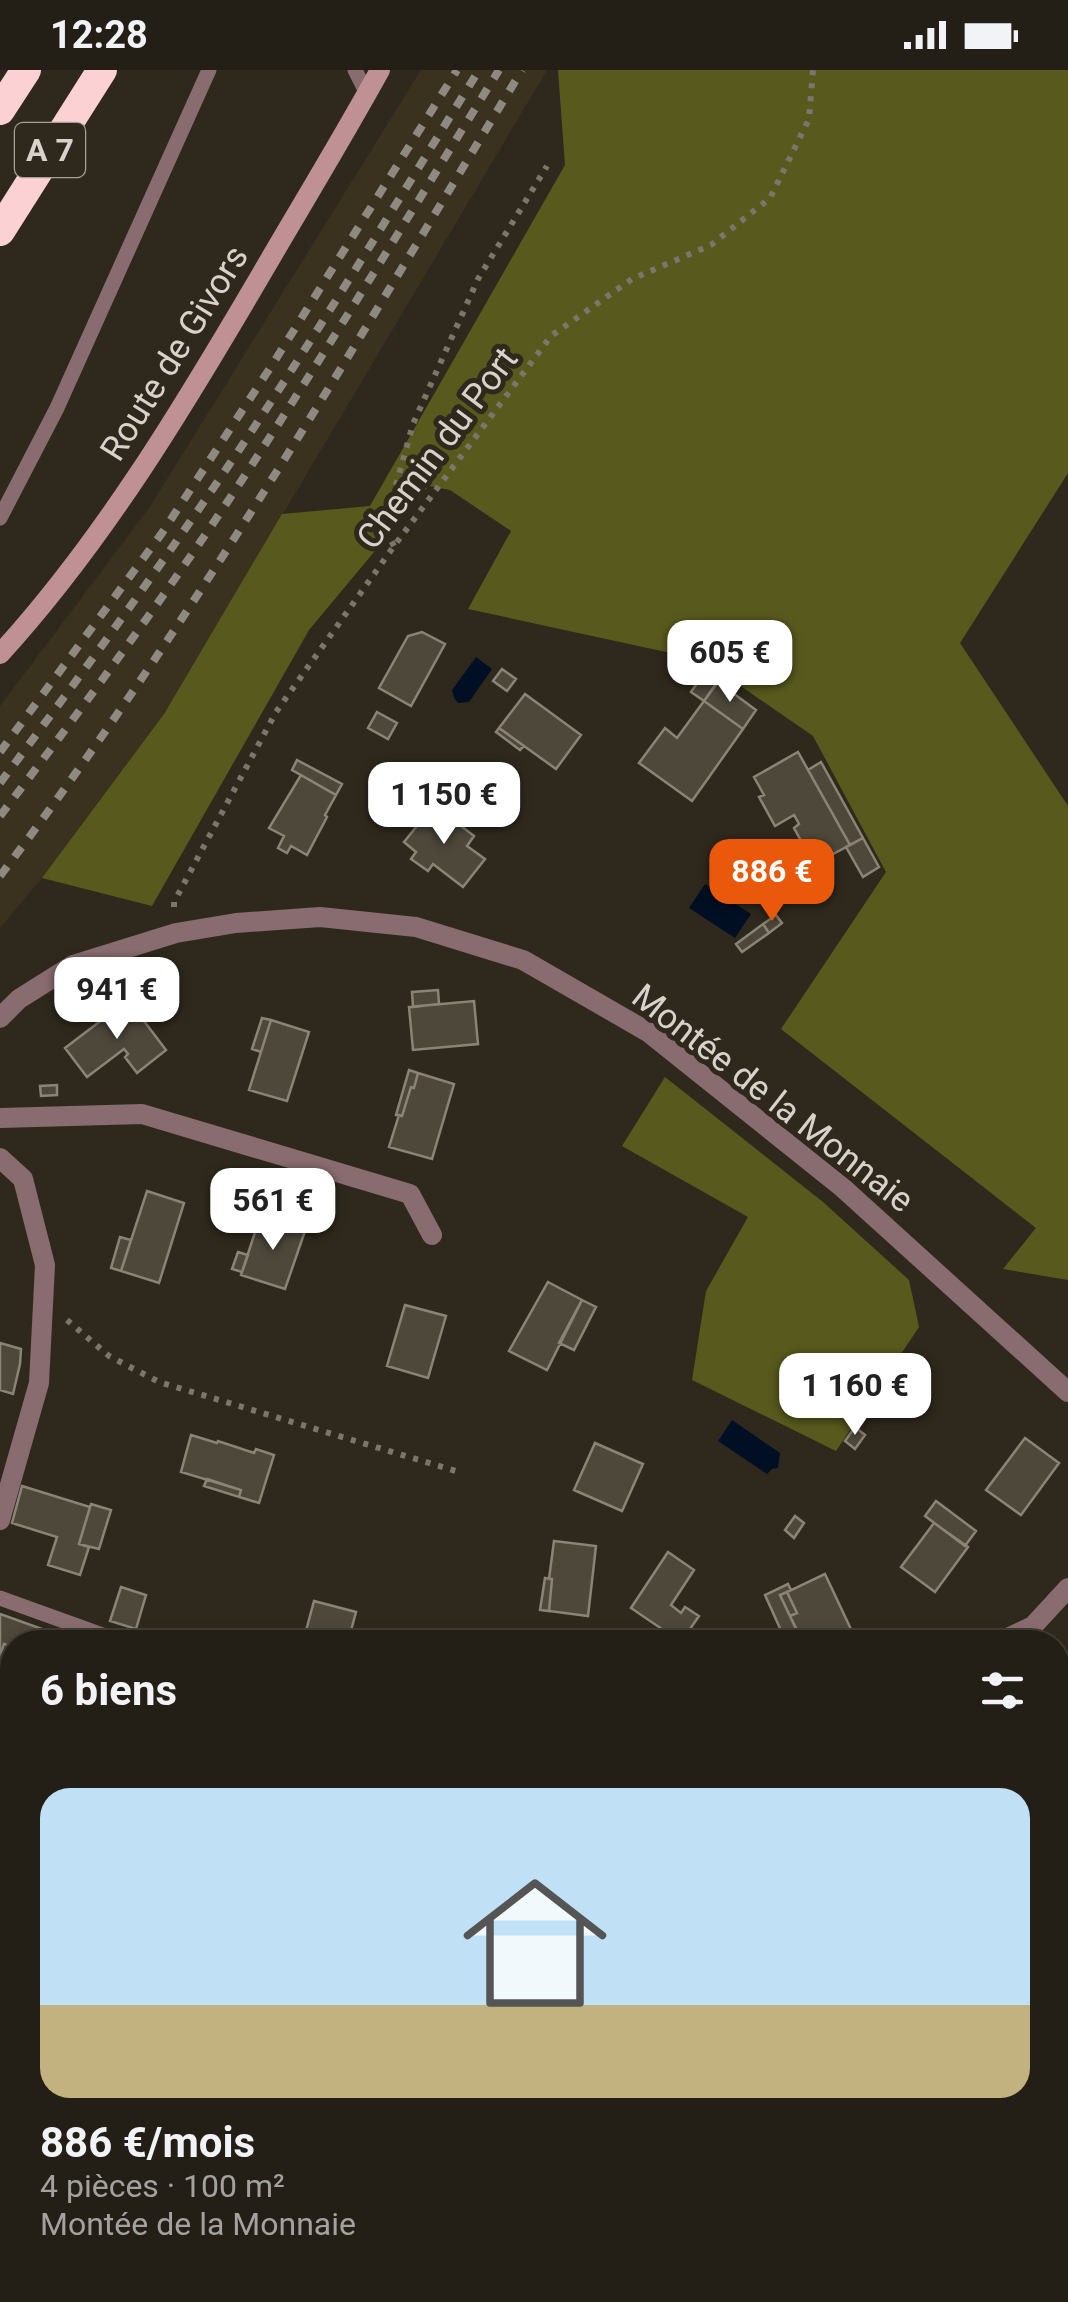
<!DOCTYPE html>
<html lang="fr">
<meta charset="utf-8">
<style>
:root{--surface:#231f16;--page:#2b271f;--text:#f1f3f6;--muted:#a3a2a1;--line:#403d35;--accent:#ea580c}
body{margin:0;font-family:Roboto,sans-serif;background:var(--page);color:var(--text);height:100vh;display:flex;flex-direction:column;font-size:38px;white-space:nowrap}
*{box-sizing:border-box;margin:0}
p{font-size:32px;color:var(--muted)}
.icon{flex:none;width:55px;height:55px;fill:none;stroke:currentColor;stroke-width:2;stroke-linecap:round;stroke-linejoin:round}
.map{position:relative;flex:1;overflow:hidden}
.drawer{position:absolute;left:0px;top:1560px;width:1070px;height:672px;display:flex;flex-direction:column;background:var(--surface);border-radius:40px 40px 0 0;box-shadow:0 5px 15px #0003,0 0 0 2px var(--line)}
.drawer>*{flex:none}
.price{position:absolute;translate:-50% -85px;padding:0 22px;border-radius:20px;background:#fff;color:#222;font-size:32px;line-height:65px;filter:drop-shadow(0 2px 5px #0008)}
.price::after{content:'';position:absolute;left:50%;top:60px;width:30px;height:22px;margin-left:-15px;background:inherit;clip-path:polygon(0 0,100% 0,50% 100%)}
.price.active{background:var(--accent);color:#fff}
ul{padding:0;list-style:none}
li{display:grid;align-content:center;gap:20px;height:530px;padding:0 40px}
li+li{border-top:2px solid var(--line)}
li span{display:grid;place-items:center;height:310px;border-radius:30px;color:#555}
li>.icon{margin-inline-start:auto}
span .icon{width:180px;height:180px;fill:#fffc;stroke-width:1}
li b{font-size:42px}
h2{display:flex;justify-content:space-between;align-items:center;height:120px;padding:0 40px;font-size:42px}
.status{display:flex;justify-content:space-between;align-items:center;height:70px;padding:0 50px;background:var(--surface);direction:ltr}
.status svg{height:28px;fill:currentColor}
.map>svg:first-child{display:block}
</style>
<div class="status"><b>12:28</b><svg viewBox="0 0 49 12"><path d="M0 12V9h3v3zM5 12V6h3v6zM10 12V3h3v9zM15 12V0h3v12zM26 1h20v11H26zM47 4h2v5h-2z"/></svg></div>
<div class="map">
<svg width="1068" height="2232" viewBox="0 0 1068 2232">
<rect width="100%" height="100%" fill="#2f291d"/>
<!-- built -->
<path fill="#3a311f" d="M421 0H547L164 644 42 808 0 858V636L149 438Z"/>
<!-- forest -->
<path fill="#585a1d" d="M558 0H1068V403L960 573 1068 736V1210L1003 1199 1036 1158 781 959 886 802 813 666 703 590 468 539 511 461 450 420 429 416 309 560 152 836 42 808 164 644 282 444 370 436 565 95Z
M665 1007 823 1132 909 1210 919 1257 836 1381 692 1310 706 1221 748 1147 622 1076Z"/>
<!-- water -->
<path fill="#000f23" d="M476 587 492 599 469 632 458 633 454 628 452 620Z
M705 814 751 844 735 868 689 838Z
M732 1350 780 1383 778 1398 772 1399 767 1404 718 1371Z"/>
<!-- building -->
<path fill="#4e483b" stroke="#8b8476" stroke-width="2.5" d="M422 562 445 574 411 636 379 618 408 566Z
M709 596 722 605 704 631 691 622Z
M502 599 516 609 507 621 493 611Z
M718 612 756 640 743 659 704 631Z
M525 624 581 665 556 699 499 658Z
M704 631 743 659 692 731 639 693 665 658 677 668Z
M377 642 397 653 388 669 368 658Z
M499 658 524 676 520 680 496 662Z
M798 682 850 775 814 794 794 758 799 754 794 745 775 756 759 727 764 725 754 707Z
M297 690 342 714 336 725 292 700Z
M821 692 863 768 850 775 808 700Z
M301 705 336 725 325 745 327 747 307 785 291 776 287 783 278 778 284 766 269 758Z
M434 735 474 766 467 776 485 789 463 817 433 794 428 801 411 789 416 782 404 772Z
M863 768 879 797 863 807 846 777Z
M776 845 782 853 769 863 763 854Z
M763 854 769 863 742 882 736 874Z
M438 920 439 934 413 937 412 922Z
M128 930 166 980 137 1003 125 987 128 984 124 979 87 1007 65 978Z
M474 931 478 974 413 980 409 937Z
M262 948 271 950 261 982 252 979Z
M271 950 309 962 287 1031 249 1020Z
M409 1000 418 1003 414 1018 411 1017 402 1046 396 1045Z
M418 1003 454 1014 432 1089 389 1077 399 1045 402 1046 411 1017 414 1018Z
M57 1015V1025L41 1026 40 1016Z
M147 1121 184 1133 159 1213 121 1201Z
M260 1147 305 1161 285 1219 241 1205Z
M120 1167 131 1170 121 1201 111 1198Z
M238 1182 248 1185 242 1202 232 1199Z
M548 1212 582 1230 547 1300 509 1281Z
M582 1230 596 1237 574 1280 559 1273Z
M405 1235 446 1246 428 1308 387 1296Z
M0 1273 21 1279 20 1294 13 1324 0 1320Z
M855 1357 865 1365 855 1379 845 1371Z
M191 1365 217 1373 218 1371 254 1383 256 1379 274 1385 259 1433 239 1427 241 1420 181 1402Z
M1025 1368 1059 1393 1021 1445 986 1420Z
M595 1373 643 1394 622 1441 574 1420Z
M207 1409 241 1420 239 1427 204 1416Z
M22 1416 90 1437 79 1474 89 1477 80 1505 48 1495 57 1467 12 1453Z
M936 1431 976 1461 965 1476 925 1446Z
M91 1434 111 1440 99 1479 79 1474Z
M795 1446 804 1453 794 1468 785 1460Z
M934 1453 968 1477 935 1522 901 1497Z
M554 1471 596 1476 588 1546 549 1541 552 1509H549Z
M668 1482 694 1500 671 1535 681 1543 685 1537 699 1546 681 1572 631 1538Z
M825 1504 857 1572H803L790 1546 797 1543 787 1522Z
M545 1508 552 1509 549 1541 540 1540Z
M788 1514 791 1520 780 1525 797 1561 784 1567 765 1525Z
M121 1517 146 1525 136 1559 110 1551Z
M787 1522 797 1543 790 1546 780 1525Z
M314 1531 356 1542 348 1572H303Z
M0 1544 78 1572H12V1577L4 1574 0 1587Z
M0 1727 12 1731 5 1757 0 1755Z
M1058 1964 1068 1972V1985L1058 1999Z
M1068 2153V2210L1058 2201V2173L1063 2167 1059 2163Z
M162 2220H191L186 2231 188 2232H156Z
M339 2220H380L375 2232H333Z
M423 2220H464L465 2231 424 2232Z
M563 2220H569L602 2232H559Z
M870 2220H934L924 2232H874L868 2222Z"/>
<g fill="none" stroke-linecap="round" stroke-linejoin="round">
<!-- path -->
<path stroke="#7b766d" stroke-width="6" stroke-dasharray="5 8" stroke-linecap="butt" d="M394 476 384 458 413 354 478 209 547 96
M174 837V832L276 642 394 476 551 266 632 209 711 175 770 128 809 49 813 0
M67 1250 109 1286 159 1312 459 1402"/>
<!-- service -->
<path stroke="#896c6f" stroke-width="15" d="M355 0 367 24
M0 448 57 338 209 0
M0 1528 122 1572
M0 1844 12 1853"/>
<!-- minor -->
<path stroke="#896c6f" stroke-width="20" d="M0 948 19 929 73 895 176 863 236 853 320 847 416 857 523 890 648 962 843 1118 1068 1322
M0 1048 142 1044 410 1124 432 1165
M0 1088 23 1109 45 1195 39 1313 0 1450
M999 1572 1033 1556 1068 1518"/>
<!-- secondary -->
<path stroke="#bf9195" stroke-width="20" d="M0 584C104 470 184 336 262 203 301 136 342 69 380 0"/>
<!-- motorway -->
<path stroke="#fcd1d4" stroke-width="30" d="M0 40 26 0
M0 161 102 0"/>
<!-- rail -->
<path stroke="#8f8a81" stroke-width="8" stroke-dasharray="12 12" stroke-linecap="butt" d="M0 682 162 463 272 295 457 0
M0 713C73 616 145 518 214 417 307 281 392 140 479 0
M0 746C80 641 159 535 232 425 324 286 411 142 499 0
M0 806C194 551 356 273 522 0"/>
</g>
<g text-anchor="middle" stroke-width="10" stroke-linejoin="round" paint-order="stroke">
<!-- shield labels -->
<rect fill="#2f291d" stroke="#a5a098" stroke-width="2.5" x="15" y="53" width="70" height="54" rx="8"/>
<g font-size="32" font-weight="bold" fill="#d7d3cc">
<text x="50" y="91">A 7</text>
</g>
<!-- street labels -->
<g font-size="35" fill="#d7d3cc" stroke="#2f291d">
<text transform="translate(174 283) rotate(-58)" y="12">Route de Givors</text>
<text transform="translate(437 378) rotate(-53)" y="12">Chemin du Port</text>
<text transform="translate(773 1028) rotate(38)" y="12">Montée de la Monnaie</text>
</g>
</g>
</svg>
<b class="price" style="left:730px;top:635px">605 €</b>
<b class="price" style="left:444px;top:777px">1 150 €</b>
<b class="price active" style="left:772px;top:854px">886 €</b>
<b class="price" style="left:117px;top:972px">941 €</b>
<b class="price" style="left:273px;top:1183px">561 €</b>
<b class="price" style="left:855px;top:1368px">1 160 €</b>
<section class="drawer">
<h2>6 biens<svg class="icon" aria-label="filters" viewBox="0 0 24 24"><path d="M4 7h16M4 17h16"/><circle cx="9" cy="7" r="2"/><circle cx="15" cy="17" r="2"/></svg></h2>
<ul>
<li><span style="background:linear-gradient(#bfe0f5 70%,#c2b280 0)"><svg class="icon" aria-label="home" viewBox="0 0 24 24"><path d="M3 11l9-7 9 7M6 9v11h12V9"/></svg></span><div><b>886 €/mois</b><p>4 pièces · 100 m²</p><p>Montée de la Monnaie</p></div></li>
</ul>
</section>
</div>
